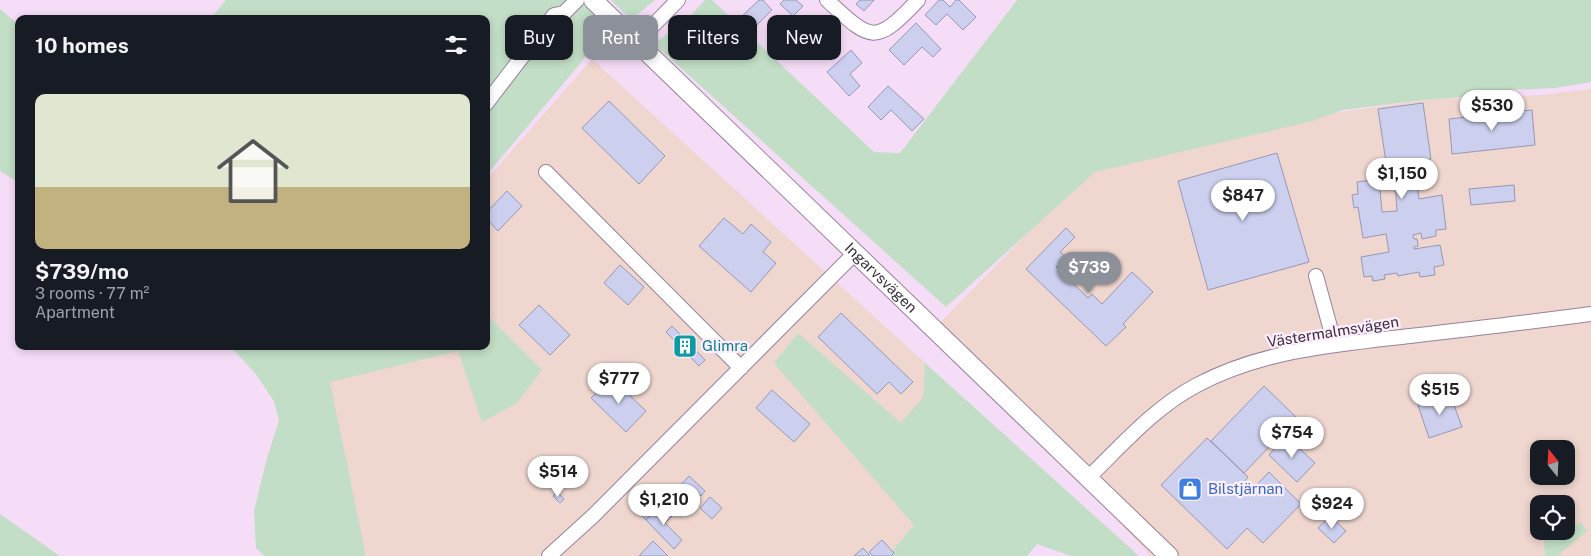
<!DOCTYPE html>
<meta charset="utf-8">
<style>
:root{--surface:#171b24;--page:#242831;--text:#f1f3f6;--muted:#9ea1a6;--accent:#8c9099}
body{margin:0;font-family:"Public Sans",sans-serif;background:var(--page);color:var(--text);height:100vh;display:flex;flex-direction:column;font-size:19px;white-space:nowrap}
*{box-sizing:border-box;margin:0}
p{font-size:16px;color:var(--muted)}
.icon{flex:none;width:28px;height:28px;fill:none;stroke:currentColor;stroke-width:2;stroke-linecap:round;stroke-linejoin:round}
.map{position:relative;flex:1;overflow:hidden}
.sheet{position:absolute;left:15px;top:15px;width:475px;height:335px;display:flex;flex-direction:column;background:var(--surface);border-radius:10px;box-shadow:0 2px 8px #0003}
.sheet>*{flex:none}
.banner{position:absolute;left:505px;top:15px;width:475px;height:45px;display:flex;gap:10px}
.needle{width:32px;rotate:342deg}
.tools{position:absolute;left:1530px;top:440px;display:grid;gap:10px}
.tools a{display:grid;place-items:center;width:45px;height:45px;border-radius:10px;background:var(--surface);box-shadow:0 2px 8px #0003;font-size:25px}
.price{position:absolute;translate:-50% -42px;padding:0 11px;border-radius:18px;background:#fff;color:#222;font-size:16px;line-height:32px;filter:drop-shadow(0 1px 2px #0008)}
.price::after{content:'';position:absolute;left:50%;top:30px;width:15px;height:11px;margin-left:-8px;background:inherit;clip-path:polygon(0 0,100% 0,50% 100%)}
.price.on{background:var(--accent);color:#fff}
ul{padding:0;list-style:none}
li{display:grid;align-content:center;gap:10px;height:265px;padding:0 20px}
li span{display:grid;place-items:center;height:155px;border-radius:10px;color:#555}
li>.icon{margin-inline-start:auto}
span .icon{width:90px;height:90px;fill:#fffc;stroke-width:1}
li b{font-size:21px}
h2{display:flex;justify-content:space-between;align-items:center;height:60px;padding:0 20px;font-size:21px}
.chip{padding:0 18px;border-radius:10px;background:var(--surface);box-shadow:0 2px 8px #0003;font-size:18px;line-height:45px}
.chip.on{background:var(--accent);color:#fff}
.map>svg:first-child{display:block}
</style>
<div class="map">
<svg width="1591" height="556" viewBox="0 0 1591 556">
<rect width="100%" height="100%" fill="#f6ddf7"/>
<!-- industrial -->
<path fill="#efd6cf" fill-rule="evenodd" d="M592 59 925 363 914 526 888 556H367L316 374 486 346V180Z
M1591 89V556H1151L935 328 1096 163 1306 117 1431 99 1542 95ZM1539 449H1566V476H1539ZM1539 504H1566V531H1539Z"/>
<!-- green -->
<path fill="#c2dec6" d="M226 0H579L609 29 486 176V19H210Z
M611 0H655L633 18 624 13Z
M705 0H712L874 152 900 153 1017 0H1591V82L1555 88 1511 90 1491 92 1475 96 1423 100 1343 110 1312 121 1095 172 946 307 654 44 689 17Z
M0 9 19 25V183L0 171Z
M486 314 542 370 517 403 482 422 458 351 330 382 366 556H265L256 548 254 511 267 458 279 421 274 401 255 373 230 346H486Z
M798 333 901 423 923 397 925 363 1139 556H1071L1037 544 1027 556H888L914 525 774 363Z
M0 514 60 556H0Z
M1581 523 1587 531 1557 556H1545L1544 541 1563 531H1566V530Z"/>
<!-- building -->
<path fill="#cccfee" stroke="#9698b6" d="M759 0H763L772 10 751 31 739 19Z
M784 0H796L803 6 793 16 780 4Z
M860 0H874L864 11 856 4Z
M939 0H943L950 7 956 0H959L976 17 963 30 947 14 936 25 925 15Z
M810 17 839 43 829 54 810 37 801 47 791 37Z
M916 23 941 49 933 57 922 47 904 65 889 50Z
M851 50 862 63 850 74 860 86 849 96 827 72Z
M888 86 924 119 912 131 891 110 881 120 868 107Z
M609 101 665 156 639 184 582 128Z
M1423 103 1431 159 1414 162 1419 199 1442 195 1446 229 1436 230V236L1422 239 1421 233 1413 235 1414 239H1417L1418 244V246L1414 247V249L1440 245 1444 265 1434 267 1435 275 1420 277 1419 272 1398 276 1397 273 1384 275 1385 279 1373 281 1372 276 1364 277 1361 257 1389 252 1386 234 1363 238 1358 207 1354 208 1352 195 1358 194 1357 182 1379 179 1382 212 1397 211 1395 181 1389 182 1378 109Z
M1532 110 1535 145 1452 154 1449 119Z
M1277 153 1309 262 1208 290 1178 181Z
M1514 185 1515 201 1471 205 1469 189Z
M507 191 522 206 498 231 486 218V213Z
M724 218 743 234 751 224 771 242 763 252 776 263 751 292 699 246Z
M1066 228 1075 237 1060 252 1066 257 1056 267 1088 298 1092 294 1102 304 1132 272 1153 292 1123 324 1126 327 1106 346 1026 269Z
M620 265 644 287 628 305 604 283Z
M539 305 570 335 550 355 519 325Z
M841 313 913 382 901 394 889 382 877 394 818 337Z
M672 326 705 360 699 366 666 332Z
M612 378 646 411 626 432 591 398Z
M1264 386 1297 418 1244 473 1211 441Z
M772 390 810 424 794 442 756 408Z
M1450 394 1462 427 1429 438 1418 405Z
M1286 436 1315 463 1297 482 1269 455Z
M1207 438 1248 477 1241 486 1249 493 1269 472 1301 504 1263 543 1247 528 1227 549 1161 485Z
M689 476 705 491 701 496 693 489 677 506 669 498Z
M557 492 564 499 560 503 553 496Z
M710 497 722 508 712 519 700 508Z
M646 500 651 505 654 501 659 506 646 520 636 510Z
M661 505 672 516 665 523 682 540 674 549 646 520Z
M1330 516 1346 531 1334 543 1318 528Z
M882 540 894 553 891 556H873L869 552Z
M653 541 668 556H639Z
M863 548 870 556H854Z"/>
<g fill="none" stroke-linecap="round" stroke-linejoin="round">
<!-- minor casing -->
<g stroke="#988299" stroke-width="16">
<path id="minor" d="M827 0C871 41 875 46 918 0
M636 43 678 0
M486 104 554 15 564 13 577 0
M546 172 741 368
M1316 276 1335 345
M1088 478C1122 445 1155 407 1197 385 1263 350 1338 344 1410 336 1471 329 1531 322 1591 314
M549 556 593 516 855 253"/>
</g>
<!-- tertiary casing -->
<g stroke="#988299" stroke-width="20">
<g id="tertiary">
<path id="s1" d="M593 0 1169 556"/>
</g>
</g>
<!-- minor -->
<use href="#minor" stroke="#fff" stroke-width="14"/>
<!-- tertiary -->
<use href="#tertiary" stroke="#fff" stroke-width="18"/>
</g>
<!-- icons -->
<defs>
<g id="building-square" transform="scale(1.25)"><rect x="-9" y="-9" width="18" height="18" rx="4" fill="#0f9aa8" stroke="#fdeefd"/><path d="M-4-6H4V6H1V3H-1V6H-4ZM-2.5-4.3h1.7v1.8h-1.7ZM.8-4.3h1.7v1.8H.8ZM-2.5-1h1.7V.8h-1.7ZM.8-1h1.7V.8H.8Z" fill="#fff"/></g>
<g id="shop-square" transform="scale(1.25)"><rect x="-9" y="-9" width="18" height="18" rx="4" fill="#3f7fe0" stroke="#fdeefd"/><path d="M-5-2.5h2.3a2.7 3.5 0 0 1 5.4 0H5L5.5 6h-11ZM-1.5-2.5h3a1.5 2.3 0 0 0-3 0Z" fill="#fff"/></g>
</defs>
<g fill-rule="evenodd">
<use href="#building-square" x="685" y="346"/>
<use href="#shop-square" x="1190" y="489"/>
</g>
<g text-anchor="middle" stroke-width="4.5" stroke-linejoin="round" paint-order="stroke">
<!-- street labels -->
<g font-size="15" fill="#3b313b" stroke="#fdeefd">
<text dy="5" stroke="none"><textPath href="#s1" startOffset="400">Ingarvsvägen</textPath></text>
<text transform="translate(1333 332) rotate(-9)" y="5">Västermalmsvägen</text>
</g>
<!-- culture labels -->
<g font-size="15" fill="#0d838f" stroke="#fdeefd" text-anchor="start">
<text x="702" y="351">Glimra</text>
</g>
<!-- shop labels -->
<g font-size="15" fill="#366cbe" stroke="#fdeefd" text-anchor="start">
<text x="1208" y="494">Bilstjärnan</text>
</g>
</g>
</svg>
<div class="tools">
<a><svg class="needle" viewBox="-14 -14 28 28"><path d="M0-13l5 13h-10z" fill="#e53935"/><path d="M0 13l5-13h-10z" fill="#9ea1a6"/></svg></a>
<a><svg class="icon" aria-label="locate" viewBox="0 0 24 24"><circle cx="12" cy="12" r="6"/><path d="M12 2v4M12 18v4M2 12h4M18 12h4"/></svg></a>
</div>
<b class="price" style="left:1492px;top:132px">$530</b>
<b class="price" style="left:1402px;top:200px">$1,150</b>
<b class="price" style="left:1243px;top:222px">$847</b>
<b class="price on" style="left:1089px;top:294px">$739</b>
<b class="price" style="left:619px;top:405px">$777</b>
<b class="price" style="left:1440px;top:416px">$515</b>
<b class="price" style="left:1292px;top:459px">$754</b>
<b class="price" style="left:558px;top:498px">$514</b>
<b class="price" style="left:664px;top:526px">$1,210</b>
<b class="price" style="left:1332px;top:530px">$924</b>
<div class="banner">
<a class="chip">Buy</a>
<a class="chip on">Rent</a>
<a class="chip">Filters</a>
<a class="chip">New</a>
</div>
<section class="sheet">
<h2>10 homes<svg class="icon" aria-label="filters" viewBox="0 0 24 24"><path d="M4 7h16M4 17h16"/><circle cx="9" cy="7" r="2"/><circle cx="15" cy="17" r="2"/></svg></h2>
<ul>
<li><span style="background:linear-gradient(#dfe7d0 60%,#c2b280 0)"><svg class="icon" aria-label="home" viewBox="0 0 24 24"><path d="M3 11l9-7 9 7M6 9v11h12V9"/></svg></span><div><b>$739/mo</b><p>3 rooms · 77 m²</p><p>Apartment</p></div></li>
</ul>
</section>
</div>
